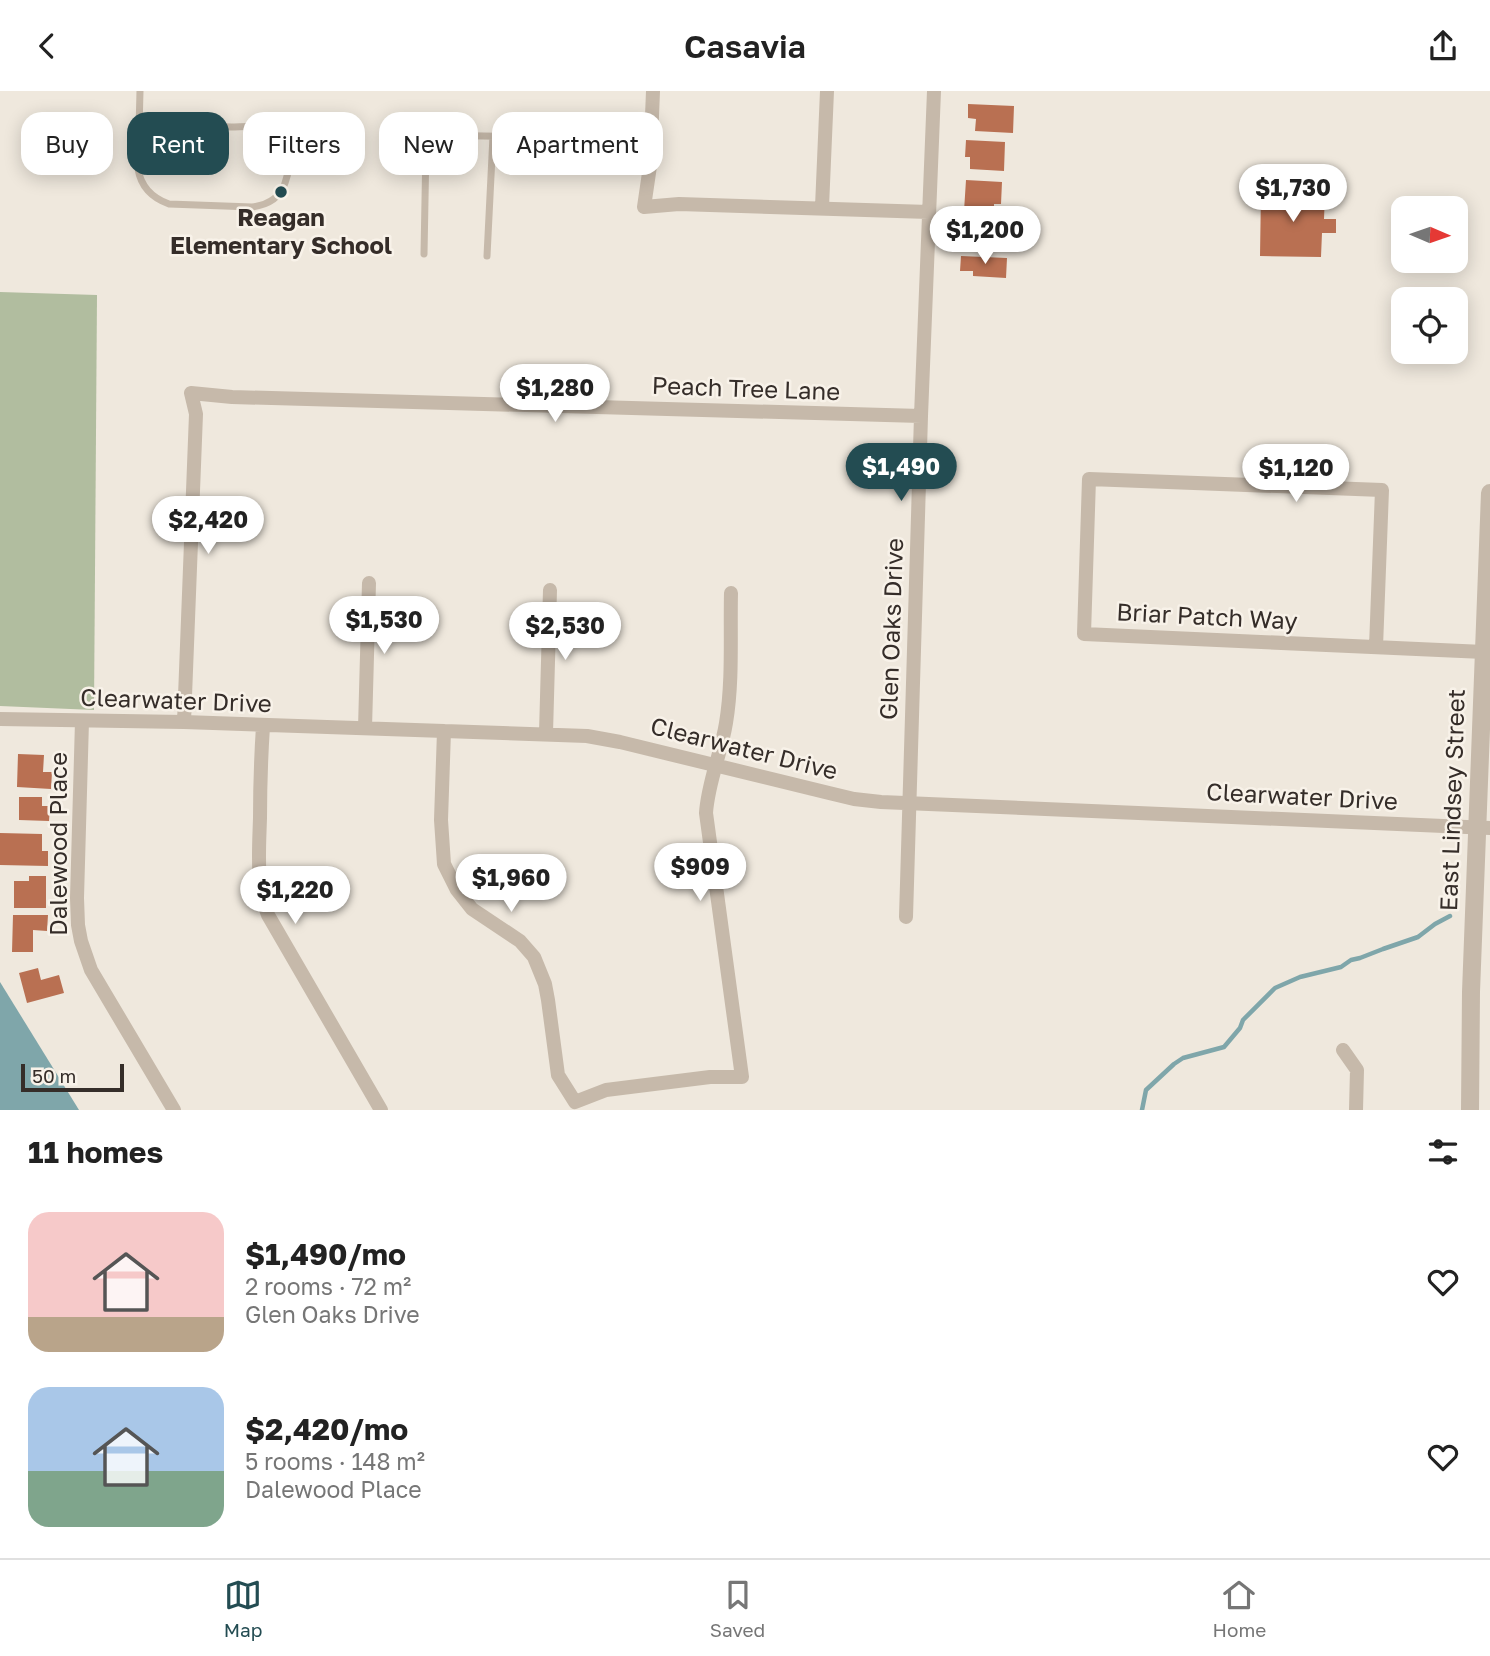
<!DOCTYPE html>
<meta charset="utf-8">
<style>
:root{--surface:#fff;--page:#f2f2f2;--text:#222;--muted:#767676;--line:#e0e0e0;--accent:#234c52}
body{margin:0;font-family:"Golos Text",sans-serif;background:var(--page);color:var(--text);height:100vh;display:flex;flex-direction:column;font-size:26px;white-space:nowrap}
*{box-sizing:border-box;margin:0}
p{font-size:23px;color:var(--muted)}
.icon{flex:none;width:38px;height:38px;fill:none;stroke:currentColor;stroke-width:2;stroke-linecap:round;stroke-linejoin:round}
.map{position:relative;height:1019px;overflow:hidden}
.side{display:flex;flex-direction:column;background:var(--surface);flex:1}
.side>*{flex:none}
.guide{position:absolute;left:21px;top:21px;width:700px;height:63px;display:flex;gap:14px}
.needle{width:46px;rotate:92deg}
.fabs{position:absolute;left:1391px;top:105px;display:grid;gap:14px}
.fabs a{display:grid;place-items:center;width:77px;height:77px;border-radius:14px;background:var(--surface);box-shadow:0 4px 18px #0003;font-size:35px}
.scale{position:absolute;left:21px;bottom:18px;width:103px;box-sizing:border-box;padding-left:7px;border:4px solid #352d29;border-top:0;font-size:19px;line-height:24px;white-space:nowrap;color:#352d29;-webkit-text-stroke:5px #f8f2e9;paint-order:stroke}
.price{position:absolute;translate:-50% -60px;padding:0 16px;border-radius:24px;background:#fff;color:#222;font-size:23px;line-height:46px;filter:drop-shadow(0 2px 4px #0008)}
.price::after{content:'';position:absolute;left:50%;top:42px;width:21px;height:16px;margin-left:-10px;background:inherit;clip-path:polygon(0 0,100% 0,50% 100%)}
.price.current{background:var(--accent);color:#fff}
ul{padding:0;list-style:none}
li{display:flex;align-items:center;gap:21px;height:175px;padding:0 28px}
li span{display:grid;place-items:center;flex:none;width:196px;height:140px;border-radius:21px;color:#555}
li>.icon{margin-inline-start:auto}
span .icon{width:84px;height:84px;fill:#fffc;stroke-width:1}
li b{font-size:30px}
h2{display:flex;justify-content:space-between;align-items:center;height:84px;padding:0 28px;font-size:30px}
.chip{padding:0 24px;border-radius:21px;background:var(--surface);box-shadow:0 4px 18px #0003;font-size:24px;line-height:63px}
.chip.current{background:var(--accent);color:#fff}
header{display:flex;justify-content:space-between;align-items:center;height:91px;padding:0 28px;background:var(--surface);font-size:32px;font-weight:600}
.tab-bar{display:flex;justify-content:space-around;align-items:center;height:98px;border-top:2px solid var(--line);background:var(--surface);font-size:19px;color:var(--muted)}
.tab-bar a{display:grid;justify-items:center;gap:4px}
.tab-bar .current{color:var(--accent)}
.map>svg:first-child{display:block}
</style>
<header><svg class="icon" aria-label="back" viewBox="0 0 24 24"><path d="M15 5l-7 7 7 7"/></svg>Casavia<svg class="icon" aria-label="share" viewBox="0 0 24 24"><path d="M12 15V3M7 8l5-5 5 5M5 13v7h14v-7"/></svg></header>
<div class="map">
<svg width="1490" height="1019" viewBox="0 0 1490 1019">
<rect width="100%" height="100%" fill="#efe8dd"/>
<!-- green -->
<path fill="#b1bd9f" d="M0 201 97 204 94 619 0 615Z"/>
<!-- water -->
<path fill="#7fa6aa" d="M0 891 79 1019H0Z"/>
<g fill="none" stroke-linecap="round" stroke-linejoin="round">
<!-- stream -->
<path stroke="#7fa6aa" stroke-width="4.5" d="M1142 1019 1146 999 1174 973 1183 967 1224 956 1240 937 1243 929 1275 897 1300 886 1341 876 1351 869 1360 867 1383 858 1418 846 1435 833 1450 825"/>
</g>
<!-- building -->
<path fill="#b97052" d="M968 13 1014 15 1013 42 975 40 976 28 968 27Z
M966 49 1005 51 1004 80 970 78V66H965Z
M966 89 1002 91 1001 113H994V121L964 120Z
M1261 100 1325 102 1324 128H1336V142H1322L1321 166 1260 165Z
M968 126 984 127 983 133 998 134 996 155H985V159L962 158 963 140H967Z
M961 165 1007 167 1006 187 973 185V180H960Z
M18 663 44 664 43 681H52L51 698 17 696Z
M19 706H42V715H50L49 730 19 729Z
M0 742 42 743V760H48V775L0 774Z
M29 785H46V817H14V790H29Z
M13 824H48L47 840 33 839V861H12Z
M38 877 41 889 59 884 64 902 27 912 19 882Z"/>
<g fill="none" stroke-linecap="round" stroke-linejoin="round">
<!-- service -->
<path stroke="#c6b9aa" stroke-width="7" d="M140 26 150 31 160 34C183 34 207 35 231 36 241 36 253 34 263 37 285 44 293 72 285 92 280 107 267 114 252 116L169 113C152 107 141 96 138 78L140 0
M424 163 426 55 430 44 543 46
M487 165 493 45"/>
<!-- minor -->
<path stroke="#c6b9aa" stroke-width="14" d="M653 0 650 75 644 116 679 113 929 121
M822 116 827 0
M1376 556 1382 399 1089 388 1084 543 1484 561
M0 628 184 631 587 645 620 651 829 702 854 708 881 711 1490 737
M82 630 77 807 78 834 81 850 91 879 174 1019
M184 631 196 323 191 302 232 306 921 325
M263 635C261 666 260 696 260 727 259 760 256 793 268 824L381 1019
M365 637 369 492
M444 640 441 729 444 773 457 799 472 818 520 850 534 866 545 893 548 909 558 984 575 1011 606 999 710 986H742L706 722C708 691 721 663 726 632 733 590 730 545 731 502
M546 642 550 499
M906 826 921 325 934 0
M1343 959 1357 979 1356 1019"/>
<!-- tertiary -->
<path stroke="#c6b9aa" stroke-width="18" d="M1470 1019 1471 901 1490 402"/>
</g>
<!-- markers -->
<circle fill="#234c52" stroke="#f8f2e9" stroke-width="2.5" cx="281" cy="101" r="7"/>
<g text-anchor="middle" stroke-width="5" stroke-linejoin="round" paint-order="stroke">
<!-- poi labels -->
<g font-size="24" font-weight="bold" fill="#352d29" stroke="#f8f2e9">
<text x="281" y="135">Reagan<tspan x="281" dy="28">Elementary School</tspan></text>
</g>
<!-- street labels -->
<g font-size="24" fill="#352d29" stroke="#f8f2e9">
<text transform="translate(746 298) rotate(2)" y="8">Peach Tree Lane</text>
<text transform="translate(1207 526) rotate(3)" y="8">Briar Patch Way</text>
<text transform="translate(892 538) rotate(-88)" y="8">Glen Oaks Drive</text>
<text transform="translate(176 610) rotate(2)" y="8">Clearwater Drive</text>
<text transform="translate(744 658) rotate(14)" y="8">Clearwater Drive</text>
<text transform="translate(1302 706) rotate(3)" y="8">Clearwater Drive</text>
<text transform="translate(1453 709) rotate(-88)" y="8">East Lindsey Street</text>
<text transform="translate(59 753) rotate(-90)" y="8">Dalewood Place</text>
</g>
</g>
</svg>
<div class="fabs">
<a><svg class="needle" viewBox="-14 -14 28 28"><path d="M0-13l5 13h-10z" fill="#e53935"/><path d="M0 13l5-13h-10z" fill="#767676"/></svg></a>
<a><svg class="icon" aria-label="locate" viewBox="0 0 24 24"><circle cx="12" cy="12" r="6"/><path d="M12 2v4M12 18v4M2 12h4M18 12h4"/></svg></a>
</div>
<div class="scale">50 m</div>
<b class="price" style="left:1293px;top:133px">$1,730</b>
<b class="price" style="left:985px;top:175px">$1,200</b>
<b class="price" style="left:555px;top:333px">$1,280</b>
<b class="price current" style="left:901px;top:412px">$1,490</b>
<b class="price" style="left:1296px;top:413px">$1,120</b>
<b class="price" style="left:208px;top:465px">$2,420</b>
<b class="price" style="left:384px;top:565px">$1,530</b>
<b class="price" style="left:565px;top:571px">$2,530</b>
<b class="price" style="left:700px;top:812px">$909</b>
<b class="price" style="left:511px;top:823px">$1,960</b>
<b class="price" style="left:295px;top:835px">$1,220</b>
<div class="guide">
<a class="chip">Buy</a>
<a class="chip current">Rent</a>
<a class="chip">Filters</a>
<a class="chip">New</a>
<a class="chip">Apartment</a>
</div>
</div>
<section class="side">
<h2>11 homes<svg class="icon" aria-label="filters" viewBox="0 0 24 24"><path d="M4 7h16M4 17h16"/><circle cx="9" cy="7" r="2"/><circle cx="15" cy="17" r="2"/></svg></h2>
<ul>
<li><span style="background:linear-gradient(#f6c9c9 75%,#b9a48a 0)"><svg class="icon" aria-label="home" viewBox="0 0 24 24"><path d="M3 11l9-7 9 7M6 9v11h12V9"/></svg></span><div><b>$1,490/mo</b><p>2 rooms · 72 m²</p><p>Glen Oaks Drive</p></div><svg class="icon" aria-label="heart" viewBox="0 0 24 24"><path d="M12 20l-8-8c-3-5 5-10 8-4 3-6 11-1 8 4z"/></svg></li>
<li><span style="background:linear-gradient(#a9c7e8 60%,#7fa58c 0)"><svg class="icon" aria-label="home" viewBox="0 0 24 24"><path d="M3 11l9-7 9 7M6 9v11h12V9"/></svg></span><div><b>$2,420/mo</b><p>5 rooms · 148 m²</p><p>Dalewood Place</p></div><svg class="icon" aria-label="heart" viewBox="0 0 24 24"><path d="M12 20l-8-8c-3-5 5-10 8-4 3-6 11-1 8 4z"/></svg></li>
</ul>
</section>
<nav class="tab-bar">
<a class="current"><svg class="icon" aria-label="map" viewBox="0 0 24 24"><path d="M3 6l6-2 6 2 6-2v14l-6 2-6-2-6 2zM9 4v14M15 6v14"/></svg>Map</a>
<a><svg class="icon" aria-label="saved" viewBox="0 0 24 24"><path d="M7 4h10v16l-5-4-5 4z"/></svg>Saved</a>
<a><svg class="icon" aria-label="home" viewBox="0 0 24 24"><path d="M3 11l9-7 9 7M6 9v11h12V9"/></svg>Home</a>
</nav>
